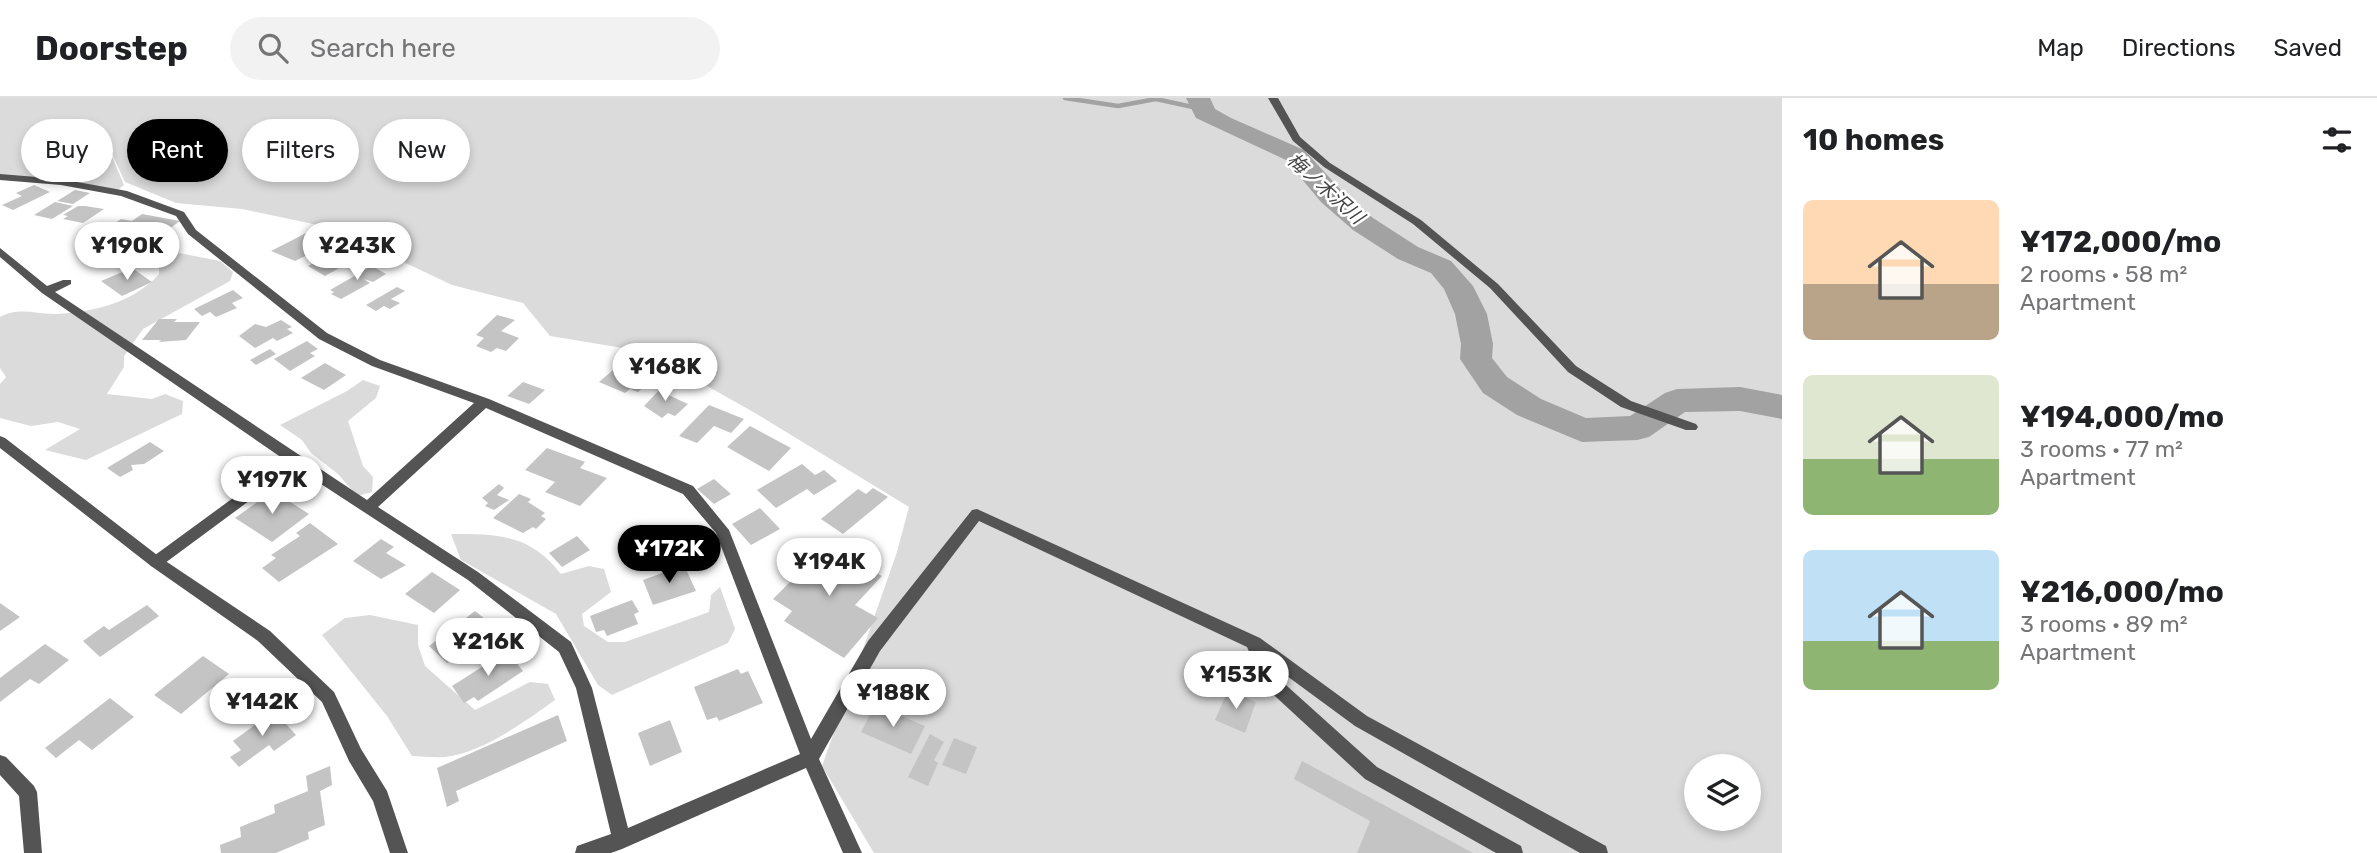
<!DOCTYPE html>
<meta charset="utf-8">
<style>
:root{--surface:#fff;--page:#f2f2f2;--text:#202124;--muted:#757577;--line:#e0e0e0;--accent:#000}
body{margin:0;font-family:Rubik,"Noto Sans JP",sans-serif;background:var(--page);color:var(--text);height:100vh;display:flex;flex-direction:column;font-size:26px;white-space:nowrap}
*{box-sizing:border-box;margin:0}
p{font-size:23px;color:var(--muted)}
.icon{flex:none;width:38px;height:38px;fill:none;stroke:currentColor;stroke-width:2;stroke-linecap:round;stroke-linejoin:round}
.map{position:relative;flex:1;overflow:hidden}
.details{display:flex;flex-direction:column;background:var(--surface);width:595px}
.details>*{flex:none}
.banner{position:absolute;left:21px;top:21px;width:665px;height:63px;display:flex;gap:14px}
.controls{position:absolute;left:1684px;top:656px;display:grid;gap:14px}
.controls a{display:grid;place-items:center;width:77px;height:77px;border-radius:50%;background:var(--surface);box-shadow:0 4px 10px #0003;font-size:35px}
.price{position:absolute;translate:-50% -60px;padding:0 16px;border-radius:24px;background:#fff;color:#222;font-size:23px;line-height:46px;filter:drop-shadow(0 2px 4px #0008)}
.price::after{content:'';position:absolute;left:50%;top:42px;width:21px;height:16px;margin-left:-10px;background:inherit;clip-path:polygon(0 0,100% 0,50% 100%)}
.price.on{background:var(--accent);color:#fff}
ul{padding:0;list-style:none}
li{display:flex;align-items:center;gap:21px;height:175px;padding:0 21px}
li span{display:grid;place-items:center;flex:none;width:196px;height:140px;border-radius:10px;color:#555}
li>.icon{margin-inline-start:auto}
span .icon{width:84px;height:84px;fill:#fffc;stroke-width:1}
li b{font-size:30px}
h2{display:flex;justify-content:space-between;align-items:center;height:84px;padding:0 21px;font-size:30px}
.chip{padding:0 24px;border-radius:32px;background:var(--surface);box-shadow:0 4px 10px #0003;font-size:24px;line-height:63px}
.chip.on{background:var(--accent);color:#fff}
header{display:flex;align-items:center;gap:42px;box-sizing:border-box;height:98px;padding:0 35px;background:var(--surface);border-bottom:2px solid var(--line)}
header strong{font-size:33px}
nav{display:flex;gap:38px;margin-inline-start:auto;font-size:24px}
.search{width:490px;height:63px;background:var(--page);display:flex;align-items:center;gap:18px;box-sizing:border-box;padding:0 24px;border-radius:38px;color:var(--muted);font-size:26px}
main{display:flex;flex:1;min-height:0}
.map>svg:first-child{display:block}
</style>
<header>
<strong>Doorstep</strong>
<div class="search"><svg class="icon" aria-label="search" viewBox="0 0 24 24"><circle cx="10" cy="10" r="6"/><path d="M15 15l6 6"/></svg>Search here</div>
<nav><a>Map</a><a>Directions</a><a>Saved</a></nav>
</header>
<main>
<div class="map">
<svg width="1782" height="755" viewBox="0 0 1782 755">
<rect width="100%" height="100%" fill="#fff"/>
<!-- green -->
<path fill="#dbdbdb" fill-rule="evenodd" d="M0 0H1782V755H874L822 668 897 454 909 409 755 315 647 254 550 238 523 205 452 187 332 130 242 111 176 105 125 84 104 39 124 87 115 94 65 80 0 78ZM1696 668H1748V721H1696Z
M179 155 220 163 233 174 230 183 143 231 124 258V269L107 296 152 301 165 296 183 303 182 316 86 362 45 352 80 331 58 324 31 328 0 320V286L6 279 0 270V219C19 209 34 216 54 216 90 215 134 205 159 176V161Z
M363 282 380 288 376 300 348 323 363 368 373 379 372 394 357 398 338 376 311 355 302 342 280 327 347 293Z
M451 436C498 436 530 436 561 476L589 468 604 471 611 494 582 516 584 528 608 544H625L709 514 711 497 720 489 735 531 728 545 612 597 598 587 556 516 461 462Z
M370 517 418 527V547L425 568 475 612 530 584 548 586 555 602C524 624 483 655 445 659 434 660 422 658 412 658L387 618 322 537 345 520Z"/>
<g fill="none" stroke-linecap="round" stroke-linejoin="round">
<!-- stream -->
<path stroke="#a2a2a2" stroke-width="4.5" d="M1065 0 1118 8 1156 1 1202 11"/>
<!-- river -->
<path fill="#a2a2a2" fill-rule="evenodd" d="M1186 0H1210L1215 11 1231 20 1304 52 1341 92 1373 120 1418 149 1451 163 1473 188 1487 216 1493 246 1492 260 1507 279 1541 301 1586 320 1630 318 1665 295 1677 291 1740 289 1782 297V321L1740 313 1685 314 1649 339 1637 342 1582 344 1517 317 1483 295 1460 261 1461 246 1455 216 1444 191 1431 175 1398 161 1353 132 1321 104 1286 62 1196 20Z"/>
</g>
<!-- building -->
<path fill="#c4c4c4" d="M34 87 50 94 13 112 2 107 22 98 16 95Z
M75 92 90 95 73 106 57 103Z
M55 104 73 108 52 121 34 117Z
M78 108H85L104 111 83 125 63 121 68 118 63 117Z
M142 116 180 123 157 140 106 131 121 121 132 123Z
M310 133 332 145 295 163 271 153Z
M330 156 348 165 325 178 308 168Z
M372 168 386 176 373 184 364 181 370 185 341 201 331 196 334 194 330 192Z
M132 170 152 184 122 198 101 183Z
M397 189 405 193 391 201 400 205 390 211 384 208 376 213 366 207Z
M233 192 243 200 232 205 237 210 216 219 210 214 202 218 194 211Z
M497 217 515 222 501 233 519 240 506 253 497 250 491 254 476 248 484 240 476 237Z
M159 221H177L174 224H200L186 242 159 244 161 242H142Z
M281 222 292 229 287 231 293 235 277 243 273 240 255 250 239 238 255 226 266 229Z
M307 243 318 251 310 255 315 258 290 273 274 261Z
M270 251 276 256 256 267 250 262Z
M627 260 636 263 633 266 658 276 638 294 630 291 625 295 599 284Z
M325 265 346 277 324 292 301 280Z
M668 283 675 286 664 295 688 306 675 318 668 315 662 320 644 308Z
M523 284 545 292 529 306 507 298Z
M709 307 744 321 731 335 714 328 697 345 679 338Z
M750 328 791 350 769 373 727 349Z
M150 344 164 353 144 366 131 367 133 372 120 379 107 370Z
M547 350 585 364 580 370 607 380 580 408 545 394 555 384 525 372Z
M802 366 815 377 824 372 837 383 814 397 807 391 776 410 757 392Z
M714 381 731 396 714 406 697 391Z
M499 386 504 390 497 397 509 402 494 412 485 408 488 405 482 400Z
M873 390 888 399 843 436 821 421 858 391 866 396Z
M273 393 309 416 272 444 235 420Z
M519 396 531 401 528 404 545 415 541 418 546 421 536 431 533 429 523 435 493 420Z
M760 410 780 431 751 447 732 426Z
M310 425 338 446 279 484 262 470 276 460 271 457 300 438 296 435Z
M577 438 590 452 562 469 549 455Z
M381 441 394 449 386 455 406 467 381 481 353 463Z
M815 441 882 478 855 507 878 520 844 560 784 523 792 513 773 501 803 471 792 465Z
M684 467 696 493 653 507 643 482Z
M432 474 460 492 434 515 405 496Z
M632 502 639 514 634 516 638 526 607 538 604 532 596 534 590 518Z
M0 505 20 519 0 533Z
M147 507 159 518 100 559 83 543 104 528 109 532Z
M475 513 494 528 447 565 429 548Z
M45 546 69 562 39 586 30 581 0 604V580Z
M507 553 523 573 478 603 474 599 464 605 452 588Z
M203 558 229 576 181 616 154 597Z
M738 571 741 576 748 573 763 605 719 623 717 619 707 622 694 589Z
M1228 592 1256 604 1245 635 1215 622Z
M110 600 134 619 92 652 79 642 56 660 45 650Z
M875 607 925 628 911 656 861 634Z
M274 613 296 637 274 653 269 647 239 669 230 659 241 652 233 643Z
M558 617 567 643 456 693 459 703 447 709 437 670Z
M670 622 682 654 650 668 638 635Z
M930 636 944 644 934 662 938 665 928 688 908 679Z
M954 640 977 649 966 676 942 667Z
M1302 663 1473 755H1357L1370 723 1294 681Z
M330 668 332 687 320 693 325 727 308 734 309 741 276 755H221L220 747 241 739 240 729 275 715 274 707 308 693 306 678Z"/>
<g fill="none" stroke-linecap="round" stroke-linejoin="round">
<!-- minor -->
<path fill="#545454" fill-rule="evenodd" d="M1268 0H1278L1300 39 1330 65 1421 122 1498 186 1576 268 1631 303 1696 326 1698 329 1696 332H1686L1621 309 1568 274 1490 190 1413 126 1324 69 1293 43Z
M0 76 61 81 127 93 184 114 196 132 327 235 380 262 489 301 693 388 729 432 811 641 868 543 972 412 977 411 1260 540 1367 618 1606 748 1608 755H1580L1355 628 1272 567 1277 579 1377 669 1521 748 1523 755H1496L1365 681 1265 589 1247 549 979 423 880 553 819 661 862 755H843L806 670 622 751 611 755H575L577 748 611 736 576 590 559 554 468 482 295 369 161 468 156 470 151 468 148 464 151 460 285 362 42 195 0 159V150L47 188 63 182H71V186L55 194 367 402 474 305 372 268 319 241 188 136 176 118 121 98 61 87 0 82ZM486 310 683 396 716 435 800 656 628 730 592 590 571 544 478 474 378 409Z
M0 657 6 659 34 688 37 694 42 755H24L19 698 0 677Z"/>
<!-- tertiary -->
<path fill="#545454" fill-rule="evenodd" d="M0 338 5 340 161 460 270 533 334 594 361 651 387 693 408 755H390L373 703 349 663 322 604 258 543 151 468 0 350Z"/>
</g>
<g text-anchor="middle" stroke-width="5" stroke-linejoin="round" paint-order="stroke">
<!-- water labels -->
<g font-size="19" font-style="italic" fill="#434343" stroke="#fff">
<text transform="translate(1326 90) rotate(42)" y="7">梅ノ木沢川</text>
</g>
</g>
</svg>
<div class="controls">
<a><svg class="icon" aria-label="layers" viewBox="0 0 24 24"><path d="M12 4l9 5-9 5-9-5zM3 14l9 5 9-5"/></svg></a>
</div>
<b class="price" style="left:127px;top:184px">¥190K</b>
<b class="price" style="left:357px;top:184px">¥243K</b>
<b class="price" style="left:665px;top:305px">¥168K</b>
<b class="price" style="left:272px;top:418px">¥197K</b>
<b class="price on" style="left:669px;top:487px">¥172K</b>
<b class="price" style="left:829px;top:500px">¥194K</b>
<b class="price" style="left:488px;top:580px">¥216K</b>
<b class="price" style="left:1236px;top:613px">¥153K</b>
<b class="price" style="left:893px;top:631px">¥188K</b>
<b class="price" style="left:262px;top:640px">¥142K</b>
<div class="banner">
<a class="chip">Buy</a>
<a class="chip on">Rent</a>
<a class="chip">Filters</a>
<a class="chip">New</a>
</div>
</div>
<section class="details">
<h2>10 homes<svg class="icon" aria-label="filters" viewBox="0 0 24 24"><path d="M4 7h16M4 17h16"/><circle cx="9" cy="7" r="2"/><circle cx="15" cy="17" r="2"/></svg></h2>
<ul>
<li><span style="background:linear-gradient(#ffd9b3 60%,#b9a48a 0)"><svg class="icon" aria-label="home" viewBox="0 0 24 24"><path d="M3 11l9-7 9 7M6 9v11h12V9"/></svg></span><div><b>¥172,000/mo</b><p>2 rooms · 58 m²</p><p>Apartment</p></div></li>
<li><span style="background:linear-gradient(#dfe7d0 60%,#8fb573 0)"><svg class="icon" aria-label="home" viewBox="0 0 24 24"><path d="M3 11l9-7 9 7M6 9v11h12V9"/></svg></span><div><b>¥194,000/mo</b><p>3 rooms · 77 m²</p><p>Apartment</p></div></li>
<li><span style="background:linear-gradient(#bfe0f5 65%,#8fb573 0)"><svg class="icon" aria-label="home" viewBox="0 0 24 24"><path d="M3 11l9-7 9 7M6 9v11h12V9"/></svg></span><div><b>¥216,000/mo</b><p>3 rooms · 89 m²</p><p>Apartment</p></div></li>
</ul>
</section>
</main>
